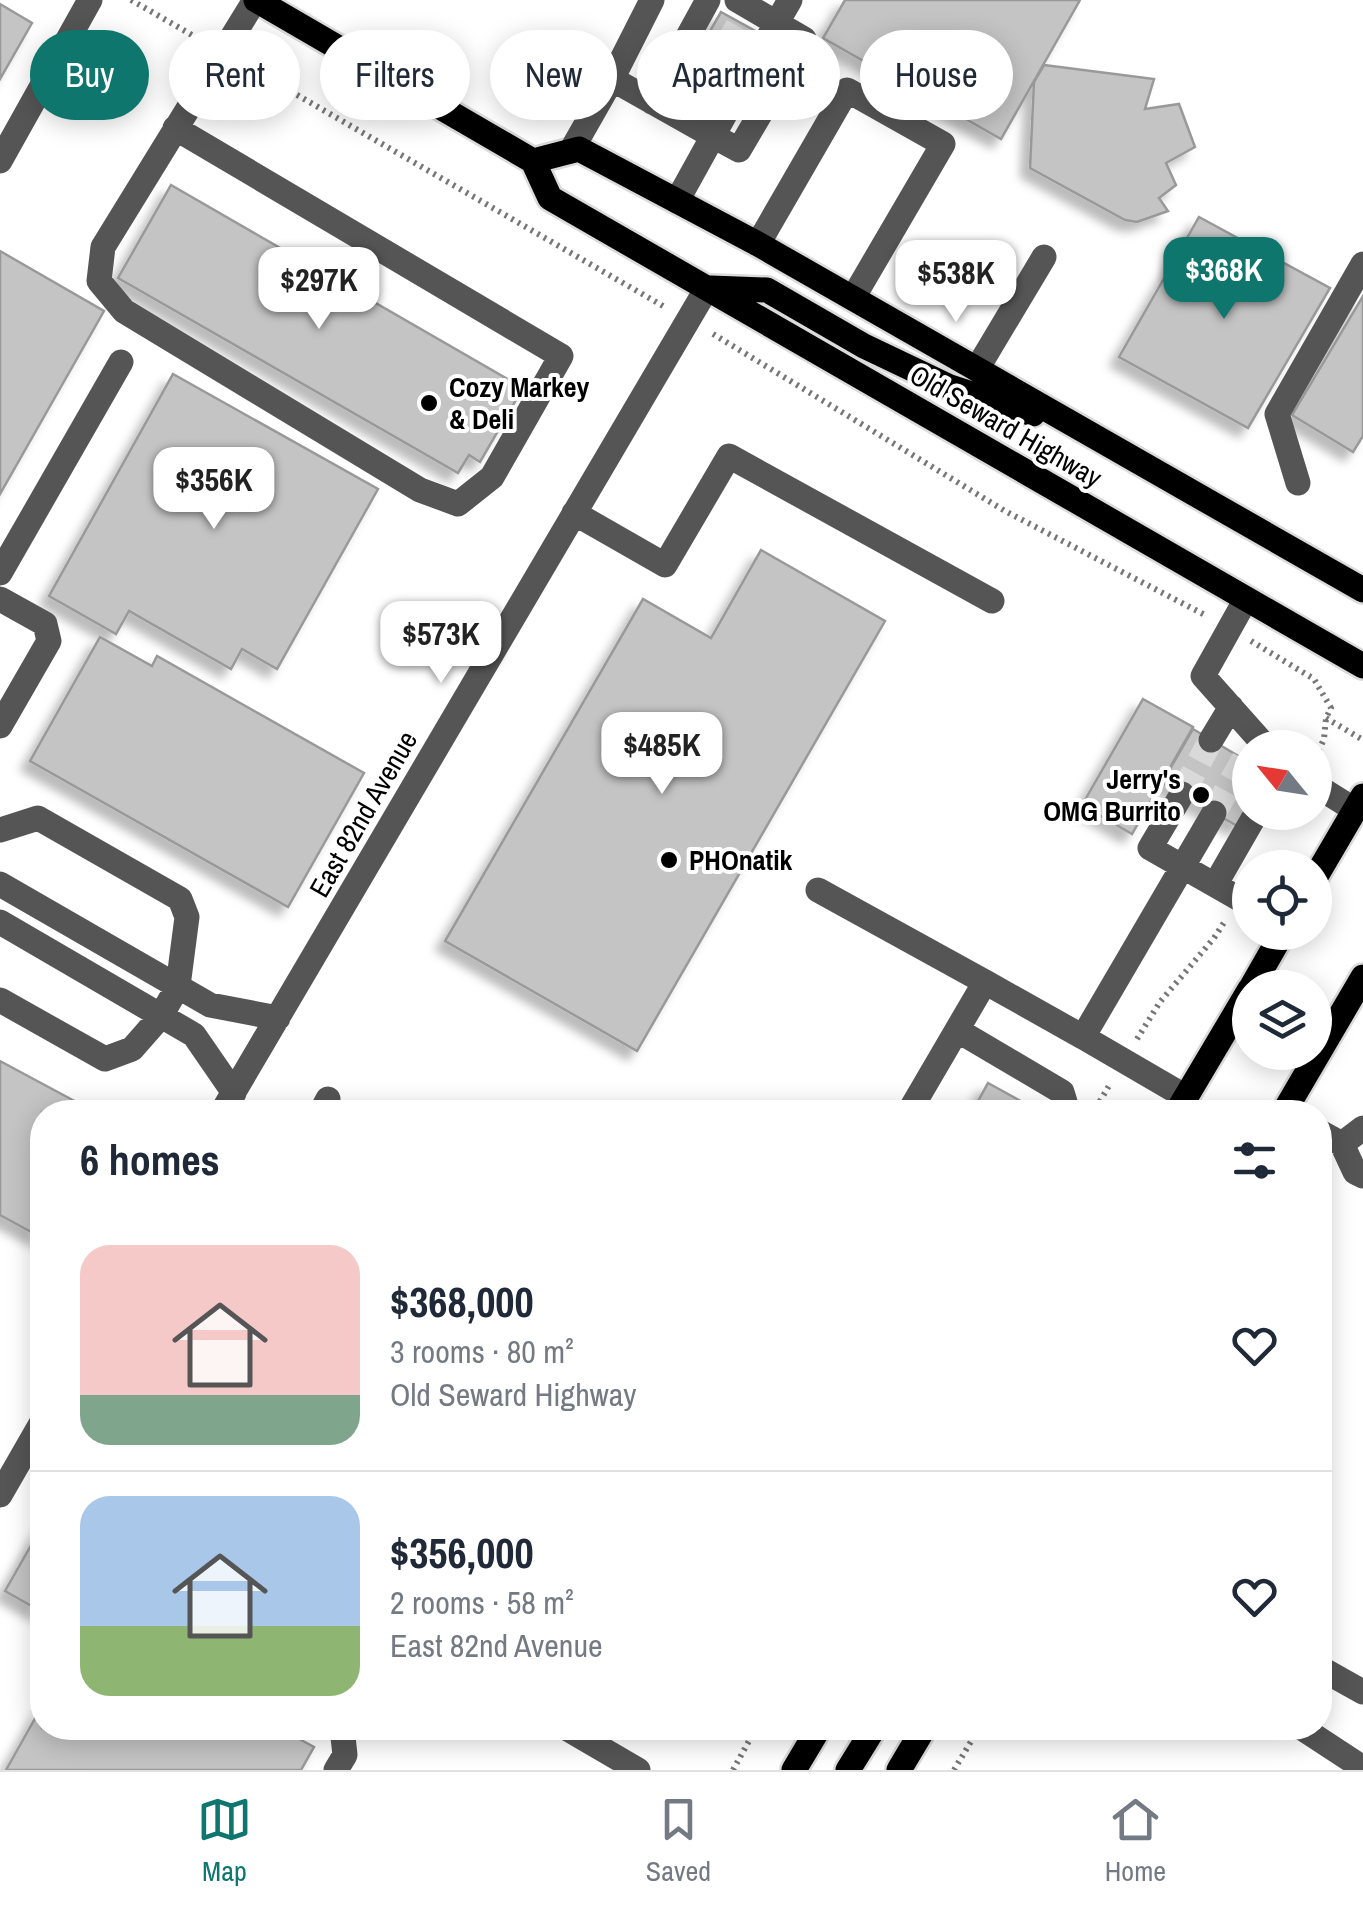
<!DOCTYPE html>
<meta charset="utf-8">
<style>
:root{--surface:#fff;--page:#f2f2f3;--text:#1f2937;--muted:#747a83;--line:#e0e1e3;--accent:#0f766e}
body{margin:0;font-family:"Archivo Narrow",sans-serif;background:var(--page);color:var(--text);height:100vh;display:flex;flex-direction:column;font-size:38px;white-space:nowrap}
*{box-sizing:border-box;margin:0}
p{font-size:32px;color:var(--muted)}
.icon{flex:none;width:55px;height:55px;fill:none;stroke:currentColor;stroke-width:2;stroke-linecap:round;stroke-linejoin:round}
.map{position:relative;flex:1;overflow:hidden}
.drawer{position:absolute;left:30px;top:1100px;width:1302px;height:640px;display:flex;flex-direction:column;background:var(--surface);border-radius:40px;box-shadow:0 5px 25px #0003}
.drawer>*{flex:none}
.guide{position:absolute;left:30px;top:30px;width:1305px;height:90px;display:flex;gap:20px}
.needle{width:65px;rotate:300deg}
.tools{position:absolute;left:1232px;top:730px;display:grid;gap:20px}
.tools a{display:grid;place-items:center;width:100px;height:100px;border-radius:50%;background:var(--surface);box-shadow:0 5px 25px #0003;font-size:50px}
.price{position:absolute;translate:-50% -85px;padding:0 22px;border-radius:20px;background:#fff;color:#222;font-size:32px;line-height:65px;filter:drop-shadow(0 2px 5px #0008)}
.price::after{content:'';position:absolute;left:50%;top:60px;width:30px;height:22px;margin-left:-15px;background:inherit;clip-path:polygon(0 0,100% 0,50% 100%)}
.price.current{background:var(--accent);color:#fff}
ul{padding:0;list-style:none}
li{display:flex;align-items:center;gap:30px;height:250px;padding:0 50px}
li+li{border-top:2px solid var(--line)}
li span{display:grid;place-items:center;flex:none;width:280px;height:200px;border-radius:30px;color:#555}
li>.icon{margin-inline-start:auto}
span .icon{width:120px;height:120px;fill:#fffc;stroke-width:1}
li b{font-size:42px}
h2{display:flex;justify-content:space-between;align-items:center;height:120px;padding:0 50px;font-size:42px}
.tag{padding:0 35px;border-radius:45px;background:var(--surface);box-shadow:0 5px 25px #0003;font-size:35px;line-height:90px}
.tag.current{background:var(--accent);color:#fff}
.tabs{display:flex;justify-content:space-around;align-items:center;height:140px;border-top:2px solid var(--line);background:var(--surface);font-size:28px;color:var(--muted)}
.tabs a{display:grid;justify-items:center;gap:5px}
.tabs .current{color:var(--accent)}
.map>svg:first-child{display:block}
</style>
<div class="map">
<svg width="1363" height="1770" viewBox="0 0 1363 1770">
<defs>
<filter id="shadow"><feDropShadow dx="-9" dy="9" stdDeviation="5" flood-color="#0004"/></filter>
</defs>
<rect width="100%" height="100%" fill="#fff"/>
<!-- building -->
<path fill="#c4c4c4" stroke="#999" stroke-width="2.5" filter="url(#shadow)" d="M845 0H1080L1001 139 823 38Z
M0 4 32 23 0 79Z
M721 12 790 50 757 108 688 69Z
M1044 65 1154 79 1145 109 1179 104 1195 147 1166 163 1176 185 1159 198 1168 211 1137 222 1125 220 1030 168 1034 82Z
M171 185 523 388 480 462 469 455 458 473 118 278Z
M1199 217 1330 288 1248 428 1119 357Z
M0 251 104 311 0 494Z
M1363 296V436L1353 452 1292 415Z
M173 374 378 489 277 669 242 649 231 669 129 611 116 634 49 596Z
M761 550 885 621 637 1051 445 941 643 599 711 638Z
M100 637 152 666 157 656 364 773 288 907 30 761Z
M1143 699 1193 727 1132 834 1082 805Z
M1193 729 1250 763V808L1239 827 1162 783Z
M0 1061 95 1112H42V1238L0 1215Z
M988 1083 1037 1110 1035 1112H972Z
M42 1526V1612L5 1591Z
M42 1706V1728H279L314 1747 301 1770H6Z"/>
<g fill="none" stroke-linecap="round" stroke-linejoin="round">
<!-- minor-tunnel -->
<path stroke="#d9d9d9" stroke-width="25" stroke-dasharray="25 12" stroke-linecap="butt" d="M707 80 740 22
M735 96 768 38
M1182 794 1211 740
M1214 813 1244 759"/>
<!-- major casing -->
<g stroke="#dbdbdb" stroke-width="30">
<path id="major" d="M256 0 533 161 550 198 1363 666
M533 161 579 149 758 244 1363 590
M711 288 767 290 864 346 950 387 1033 414
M1315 878 1363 796
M1251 988 1283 932
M1177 1112 1250 989
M1284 1112 1363 977
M794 1770 819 1728
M848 1770 874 1728
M899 1770 924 1728"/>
</g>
<!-- path -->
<path stroke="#777" stroke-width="6" stroke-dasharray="2.5 5" stroke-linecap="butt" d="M131 0 199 39
M245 65 663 306
M713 334 1005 511 1205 615
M1251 641 1314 679 1331 708 1326 718 1324 739 1315 759
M1326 718 1363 740
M1137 1039 1160 1002 1214 938 1225 921
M1096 1108 1110 1084
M733 1770 756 1728
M954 1770 979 1728"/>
<!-- minor -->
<path stroke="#555" stroke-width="25" d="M768 38 790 0
M612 79 652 0
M735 96 713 136 739 150 804 39 737 0
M652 102 708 0
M685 120 707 80
M175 128 561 356 492 477 458 504 420 490 124 311 99 281 103 247 255 0
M571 151 612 79 713 136 677 201
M0 161 90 0
M758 244 847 90 943 144 853 298
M977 369 1044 257
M1298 483 1277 414 1363 264
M574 513 665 565 729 456 992 601
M0 573 121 362
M0 599 45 624 49 641 0 726
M1246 599 1203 676 1267 748
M1211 740 1231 707
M1315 785 1355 810
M1182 794 1150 848 1250 905
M0 830 38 818 180 899 187 917 178 986 161 1016 132 1049 105 1059 0 1000
M0 884 210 1005 278 1018
M1215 885 1257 812
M818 890 985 982
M0 922 194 1035 234 1093
M957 1030 1062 1092 1068 1112
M1186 1097 1083 1037 1214 813
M222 1112 707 288
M321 1112 328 1099
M909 1112 985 982 1083 1037
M1320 1132 1342 1144 1363 1128
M1342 1144 1355 1172 1363 1176
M0 1495 42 1422
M1320 1668 1363 1692
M566 1728 638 1770
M1302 1728 1363 1768
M336 1770 345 1755 342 1728"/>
<!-- major -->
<use href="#major" stroke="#000" stroke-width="25"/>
</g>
<!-- markers -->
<g fill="#000" stroke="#fff" stroke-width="4">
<circle cx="429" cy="403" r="10"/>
<circle cx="1201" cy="795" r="10"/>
<circle cx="669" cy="860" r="10"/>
</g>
<g text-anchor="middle" stroke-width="8" stroke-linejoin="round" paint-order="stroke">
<!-- poi labels -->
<g font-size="28" font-weight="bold" fill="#000" stroke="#fff" text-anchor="start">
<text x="449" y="397">Cozy Markey<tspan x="449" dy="32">&amp; Deli</tspan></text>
<text x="1181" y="789" text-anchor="end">Jerry's<tspan x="1181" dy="32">OMG Burrito</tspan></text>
<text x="689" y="870">PHOnatik</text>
</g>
<!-- street labels -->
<g font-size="28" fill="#000" stroke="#fff">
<text transform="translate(1006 426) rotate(30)" y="10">Old Seward Highway</text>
<text transform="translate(363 814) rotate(-60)" y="10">East 82nd Avenue</text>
</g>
</g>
</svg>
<div class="tools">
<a><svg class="needle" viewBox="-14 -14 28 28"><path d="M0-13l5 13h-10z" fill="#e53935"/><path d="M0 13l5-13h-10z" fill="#747a83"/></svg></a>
<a><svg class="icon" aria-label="locate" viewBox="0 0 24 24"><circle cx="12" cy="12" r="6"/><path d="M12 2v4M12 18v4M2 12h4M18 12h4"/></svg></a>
<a><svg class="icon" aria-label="layers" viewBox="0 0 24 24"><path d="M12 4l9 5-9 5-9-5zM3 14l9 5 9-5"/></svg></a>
</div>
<b class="price current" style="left:1224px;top:322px">$368K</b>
<b class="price" style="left:956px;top:325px">$538K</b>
<b class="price" style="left:319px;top:332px">$297K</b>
<b class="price" style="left:214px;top:532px">$356K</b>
<b class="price" style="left:441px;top:686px">$573K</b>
<b class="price" style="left:662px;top:797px">$485K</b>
<div class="guide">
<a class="tag current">Buy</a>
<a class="tag">Rent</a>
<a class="tag">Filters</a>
<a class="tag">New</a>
<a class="tag">Apartment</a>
<a class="tag">House</a>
</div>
<section class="drawer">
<h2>6 homes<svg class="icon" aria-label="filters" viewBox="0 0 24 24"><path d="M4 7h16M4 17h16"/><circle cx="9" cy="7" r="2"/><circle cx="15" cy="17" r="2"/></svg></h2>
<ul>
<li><span style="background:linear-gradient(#f6c9c9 75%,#7fa58c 0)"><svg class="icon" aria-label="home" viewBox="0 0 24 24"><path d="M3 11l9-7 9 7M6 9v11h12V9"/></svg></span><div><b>$368,000</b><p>3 rooms · 80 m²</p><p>Old Seward Highway</p></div><svg class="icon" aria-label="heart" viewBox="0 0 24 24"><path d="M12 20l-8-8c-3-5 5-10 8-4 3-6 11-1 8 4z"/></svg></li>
<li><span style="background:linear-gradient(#a9c7e8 65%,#8fb573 0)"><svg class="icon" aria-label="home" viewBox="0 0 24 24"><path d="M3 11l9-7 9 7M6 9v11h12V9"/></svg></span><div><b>$356,000</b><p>2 rooms · 58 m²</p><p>East 82nd Avenue</p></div><svg class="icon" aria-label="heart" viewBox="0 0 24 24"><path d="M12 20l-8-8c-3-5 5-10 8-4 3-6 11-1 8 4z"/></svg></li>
</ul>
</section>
</div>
<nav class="tabs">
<a class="current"><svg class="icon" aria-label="map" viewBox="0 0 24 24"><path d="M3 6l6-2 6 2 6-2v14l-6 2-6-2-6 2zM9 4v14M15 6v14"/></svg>Map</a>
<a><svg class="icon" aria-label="saved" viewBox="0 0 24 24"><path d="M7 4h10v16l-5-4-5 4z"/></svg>Saved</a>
<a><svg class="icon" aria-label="home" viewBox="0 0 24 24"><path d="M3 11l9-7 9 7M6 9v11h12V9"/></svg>Home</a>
</nav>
